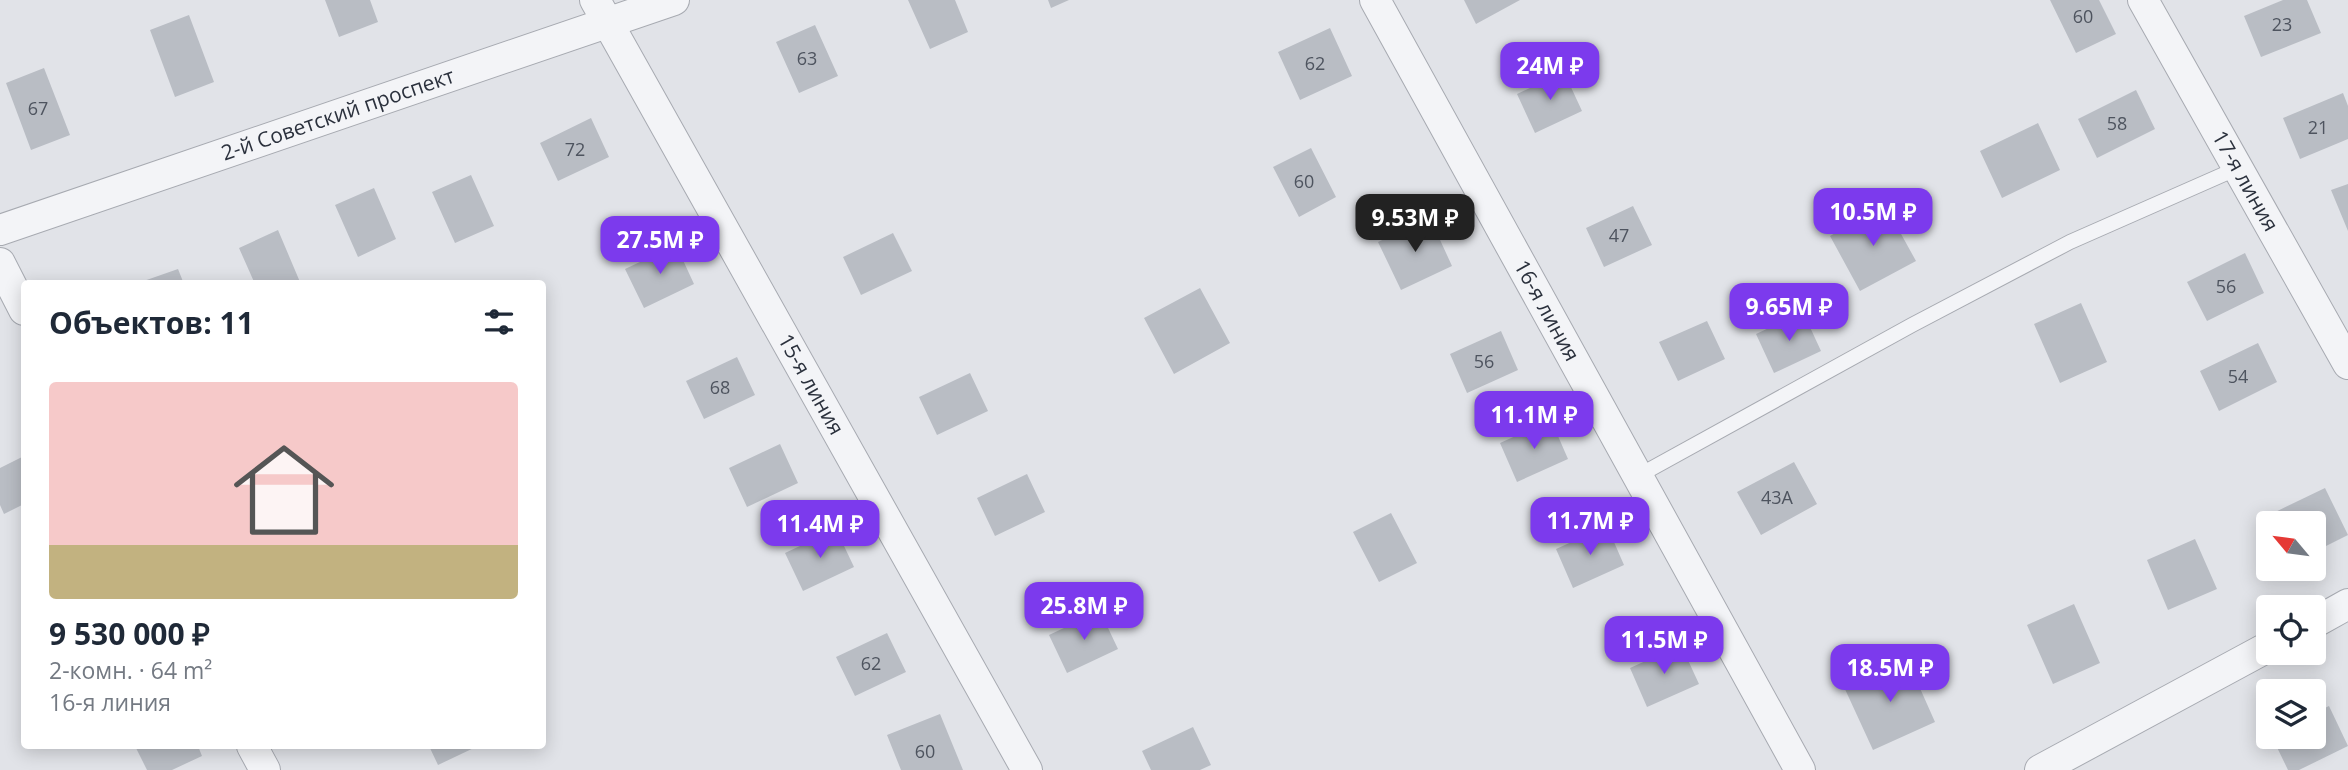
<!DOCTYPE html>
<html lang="ru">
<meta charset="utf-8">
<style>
:root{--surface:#fff;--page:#f6f6f7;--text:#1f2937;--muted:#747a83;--accent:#7c3aed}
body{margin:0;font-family:"Open Sans",sans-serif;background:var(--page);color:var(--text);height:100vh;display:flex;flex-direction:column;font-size:26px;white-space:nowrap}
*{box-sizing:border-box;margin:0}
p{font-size:23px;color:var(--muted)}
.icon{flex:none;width:38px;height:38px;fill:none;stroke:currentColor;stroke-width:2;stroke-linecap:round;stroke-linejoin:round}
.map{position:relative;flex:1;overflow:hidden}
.sheet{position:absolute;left:21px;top:280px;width:525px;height:469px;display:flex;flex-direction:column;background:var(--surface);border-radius:7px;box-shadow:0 4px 18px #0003}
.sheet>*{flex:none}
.needle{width:46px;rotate:299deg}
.fabs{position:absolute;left:2256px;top:511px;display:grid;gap:14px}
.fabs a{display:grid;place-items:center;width:70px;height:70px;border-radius:7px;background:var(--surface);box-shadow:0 4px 18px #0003;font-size:35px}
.price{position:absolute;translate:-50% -60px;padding:0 16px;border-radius:14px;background:var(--accent);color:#fff;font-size:23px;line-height:46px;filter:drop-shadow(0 2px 4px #0008)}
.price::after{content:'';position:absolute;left:50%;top:42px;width:21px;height:16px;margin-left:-10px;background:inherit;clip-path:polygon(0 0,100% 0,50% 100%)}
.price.on{background:#222;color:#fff}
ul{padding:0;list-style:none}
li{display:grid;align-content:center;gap:14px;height:371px;padding:0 28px}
li span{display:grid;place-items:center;height:217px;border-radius:7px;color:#555}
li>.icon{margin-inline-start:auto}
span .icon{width:126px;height:126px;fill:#fffc;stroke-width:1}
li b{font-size:30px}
h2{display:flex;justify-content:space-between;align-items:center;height:84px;padding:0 28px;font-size:30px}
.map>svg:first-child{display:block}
</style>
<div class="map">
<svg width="2348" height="770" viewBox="0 0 2348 770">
<rect width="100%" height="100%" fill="#e1e3e8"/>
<!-- building -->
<path fill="#b9bdc4" d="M325 0H370L378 22 339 37Z
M908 0H955L968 32 930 49Z
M1048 0H1069L1051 8Z
M1464 0H1520L1476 24Z
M2050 0H2099L2116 34 2076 53Z
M2283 0H2307L2321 33 2261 57 2244 16Z
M189 15 214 82 175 97 150 30Z
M815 25 838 76 799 93 776 42Z
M1330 28 1352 76 1300 100 1278 52Z
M44 68 70 135 31 150 6 83Z
M1564 72 1582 111 1535 133 1517 94Z
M2136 90 2155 129 2097 158 2078 119Z
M2343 93 2348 106V139L2300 159 2283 118Z
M591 118 609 157 558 181 540 143Z
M2038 123 2060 170 2002 198 1980 151Z
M1311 148 1336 197 1299 217 1273 167Z
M471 175 494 226 455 243 432 192Z
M2348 184V231L2331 190Z
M374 188 396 239 358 257 335 205Z
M1885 205 1916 261 1860 291 1830 236Z
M1633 206 1652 245 1604 267 1586 228Z
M1430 218 1452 266 1401 290 1378 242Z
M278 230 300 282 255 284 239 248Z
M893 233 912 271 861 295 843 257Z
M676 245 694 284 644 308 625 269Z
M2245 253 2264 293 2207 321 2187 282Z
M178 269 184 284H138V283Z
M1200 288 1230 343 1174 374 1144 318Z
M2081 303 2107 362 2060 383 2034 324Z
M1803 312 1821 351 1774 373 1756 334Z
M1707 321 1725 359 1678 381 1659 342Z
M1501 331 1518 370 1467 393 1450 354Z
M2258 343 2277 382 2219 411 2200 371Z
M737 357 755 395 704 419 686 381Z
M970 373 988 411 937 435 919 397Z
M1551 420 1568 459 1517 482 1500 443Z
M780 444 798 483 747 507 729 468Z
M24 456V504L4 514 0 505V468Z
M1794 462 1817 504 1761 535 1737 492Z
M1027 474 1045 512 995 536 977 498Z
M2325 488 2348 535 2314 552V523H2271L2267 516Z
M1391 513 1417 563 1379 582 1353 532Z
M1607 526 1624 565 1573 588 1556 549Z
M836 529 854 567 803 591 785 553Z
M2195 539 2217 589 2168 610 2147 560Z
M2074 604 2100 663 2053 684 2027 625Z
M1100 611 1118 649 1067 673 1049 635Z
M887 633 906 672 855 696 836 657Z
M1681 645 1699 684 1647 707 1630 668Z
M1907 659 1935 722 1873 750 1844 687Z
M2329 706 2348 746 2299 770H2288L2272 737H2314V713Z
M940 714 963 770H901L887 735Z
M1193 727 1211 765 1200 770H1151L1142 751Z
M135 746H198L202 756 172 770H147Z
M429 746H478L438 765Z"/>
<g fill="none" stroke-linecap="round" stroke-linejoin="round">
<!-- lane casing -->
<g stroke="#a7aab1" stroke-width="16">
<path id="lane" d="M1638 476 1912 325 2070 242 2238 168"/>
</g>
<!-- street casing -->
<g stroke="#a7aab1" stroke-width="32">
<g id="street">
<path id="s1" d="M595 0 1027 770"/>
<path id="s2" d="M1375 0 1800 770"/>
<path id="s3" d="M2143 0 2348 364"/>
<path id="s4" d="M0 230 674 0"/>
<path d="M0 263 24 310"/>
<path d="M2314 623 2348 604"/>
<path d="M252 746 265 770"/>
<path d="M2040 770 2268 647"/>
</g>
</g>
<!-- lane -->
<use href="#lane" stroke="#f3f4f7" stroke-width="14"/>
<!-- street -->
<use href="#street" stroke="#f3f4f7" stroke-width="30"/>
</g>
<g text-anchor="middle" stroke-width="7" stroke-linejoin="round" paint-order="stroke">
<!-- number labels -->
<g font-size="18" fill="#4e545f">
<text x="2083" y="23">60</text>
<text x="2282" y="31">23</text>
<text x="807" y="65">63</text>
<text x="1315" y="70">62</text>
<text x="38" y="115">67</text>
<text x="2117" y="130">58</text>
<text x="2318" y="134">21</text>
<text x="575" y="156">72</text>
<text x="1304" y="188">60</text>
<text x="1619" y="242">47</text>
<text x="2226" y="293">56</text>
<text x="1484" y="368">56</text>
<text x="2238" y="383">54</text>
<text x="720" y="394">68</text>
<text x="1777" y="504">43А</text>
<text x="871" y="670">62</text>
<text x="925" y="758">60</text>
</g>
<!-- street labels -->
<g font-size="21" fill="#2b313d" stroke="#f0f2f5">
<text dy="7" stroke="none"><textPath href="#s4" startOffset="357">2-й Советский проспект</textPath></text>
<text dy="7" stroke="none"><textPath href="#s3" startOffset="208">17-я линия</textPath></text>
<text dy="7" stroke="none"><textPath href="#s2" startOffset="355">16-я линия</textPath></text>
<text dy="7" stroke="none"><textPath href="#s1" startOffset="441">15-я линия</textPath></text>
</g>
</g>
</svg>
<div class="fabs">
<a><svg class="needle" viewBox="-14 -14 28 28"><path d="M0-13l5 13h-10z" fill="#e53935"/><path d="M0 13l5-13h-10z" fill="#747a83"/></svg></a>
<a><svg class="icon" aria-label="locate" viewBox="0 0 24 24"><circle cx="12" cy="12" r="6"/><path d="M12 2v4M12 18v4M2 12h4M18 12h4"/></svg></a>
<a><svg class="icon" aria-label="layers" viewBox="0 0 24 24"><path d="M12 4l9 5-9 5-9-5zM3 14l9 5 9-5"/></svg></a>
</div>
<b class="price" style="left:1550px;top:102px">24M ₽</b>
<b class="price" style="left:1873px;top:248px">10.5M ₽</b>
<b class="price on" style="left:1415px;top:254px">9.53M ₽</b>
<b class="price" style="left:660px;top:276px">27.5M ₽</b>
<b class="price" style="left:1789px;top:343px">9.65M ₽</b>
<b class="price" style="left:1534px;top:451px">11.1M ₽</b>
<b class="price" style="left:1590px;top:557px">11.7M ₽</b>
<b class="price" style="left:820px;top:560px">11.4M ₽</b>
<b class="price" style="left:1084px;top:642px">25.8M ₽</b>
<b class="price" style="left:1664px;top:676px">11.5M ₽</b>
<b class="price" style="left:1890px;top:704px">18.5M ₽</b>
<section class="sheet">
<h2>Объектов: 11<svg class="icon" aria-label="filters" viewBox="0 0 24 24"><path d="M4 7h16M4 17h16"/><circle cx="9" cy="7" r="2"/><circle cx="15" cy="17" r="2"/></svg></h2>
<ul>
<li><span style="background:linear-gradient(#f6c9c9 75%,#c2b280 0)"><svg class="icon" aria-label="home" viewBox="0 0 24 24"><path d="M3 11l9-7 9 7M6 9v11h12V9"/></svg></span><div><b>9 530 000 ₽</b><p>2-комн. · 64 m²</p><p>16-я линия</p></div></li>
</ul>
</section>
</div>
